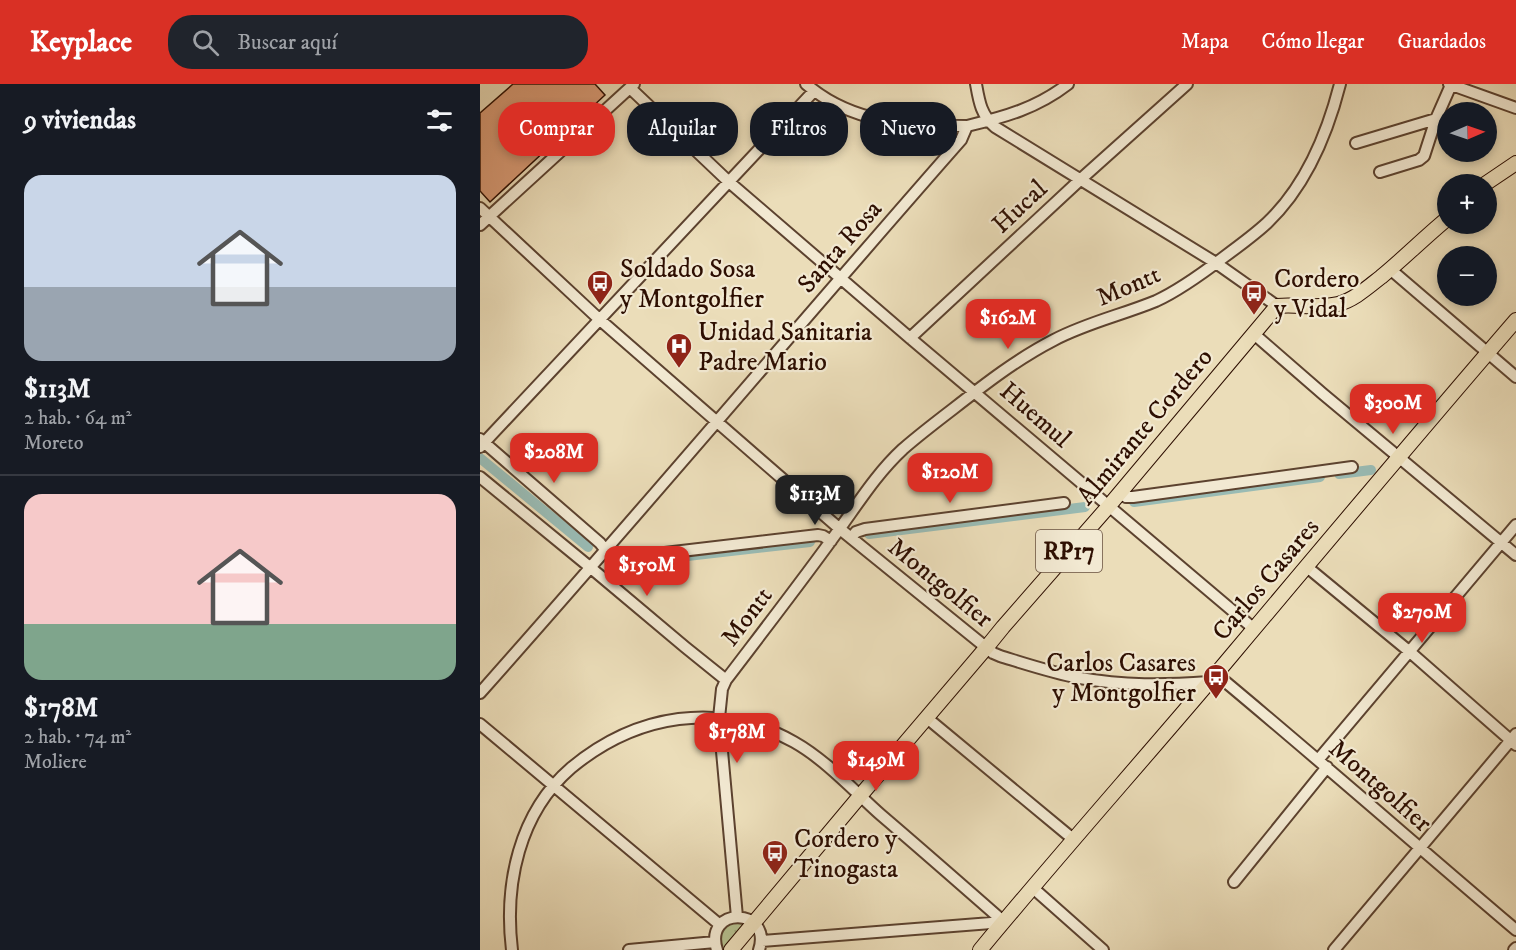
<!DOCTYPE html>
<html lang="es">
<meta charset="utf-8">
<style>
:root{--surface:#171b24;--page:#20242c;--text:#f1f3f6;--muted:#9ea1a6;--line:#363941;--accent:#d93025}
body{margin:0;font-family:"IM FELL DW Pica",serif;background:var(--page);color:var(--text);height:100vh;display:flex;flex-direction:column;font-size:22px;white-space:nowrap}
*{box-sizing:border-box;margin:0}
p{font-size:20px;color:var(--muted)}
.icon{flex:none;width:33px;height:33px;fill:none;stroke:currentColor;stroke-width:2;stroke-linecap:round;stroke-linejoin:round}
.map{position:relative;flex:1;overflow:hidden}
.details{display:flex;flex-direction:column;background:var(--surface);width:480px}
.details>*{flex:none}
.top-card{position:absolute;left:18px;top:18px;width:570px;height:54px;display:flex;gap:12px}
.needle{width:39px;rotate:88deg}
.tools{position:absolute;left:957px;top:18px;display:grid;gap:12px}
.tools a{display:grid;place-items:center;width:60px;height:60px;border-radius:50%;background:var(--surface);box-shadow:0 3px 9px #0003;font-size:30px}
.price{position:absolute;translate:-50% -51px;padding:0 14px;border-radius:12px;background:var(--accent);color:#fff;font-size:20px;line-height:39px;filter:drop-shadow(0 2px 3px #0008)}
.price::after{content:'';position:absolute;left:50%;top:36px;width:18px;height:14px;margin-left:-9px;background:inherit;clip-path:polygon(0 0,100% 0,50% 100%)}
.price.current{background:#222;color:#fff}
ul{padding:0;list-style:none}
li{display:grid;align-content:center;gap:12px;height:318px;padding:0 24px}
li+li{border-top:2px solid var(--line)}
li span{display:grid;place-items:center;height:186px;border-radius:18px;color:#555}
li>.icon{margin-inline-start:auto}
span .icon{width:108px;height:108px;fill:#fffc;stroke-width:1}
li b{font-size:26px}
h2{display:flex;justify-content:space-between;align-items:center;height:72px;padding:0 24px;font-size:26px}
.pill{padding:0 21px;border-radius:24px;background:var(--surface);box-shadow:0 3px 9px #0003;font-size:21px;line-height:54px}
.pill.current{background:var(--accent);color:#fff}
header{display:flex;align-items:center;gap:36px;box-sizing:border-box;height:84px;padding:0 30px;background:var(--accent);color:#fff}
header strong{font-size:28px}
nav{display:flex;gap:33px;margin-inline-start:auto;font-size:21px}
.search{width:420px;height:54px;background:var(--page);display:flex;align-items:center;gap:15px;box-sizing:border-box;padding:0 21px;border-radius:24px;color:var(--muted);font-size:22px}
main{display:flex;flex:1;min-height:0}
.map>svg:first-child{display:block}
</style>
<header>
<strong>Keyplace</strong>
<div class="search"><svg class="icon" aria-label="search" viewBox="0 0 24 24"><circle cx="10" cy="10" r="6"/><path d="M15 15l6 6"/></svg>Buscar aquí</div>
<nav><a>Mapa</a><a>Cómo llegar</a><a>Guardados</a></nav>
</header>
<main>
<section class="details">
<h2>9 viviendas<svg class="icon" aria-label="filters" viewBox="0 0 24 24"><path d="M4 7h16M4 17h16"/><circle cx="9" cy="7" r="2"/><circle cx="15" cy="17" r="2"/></svg></h2>
<ul>
<li><span style="background:linear-gradient(#c9d6e8 60%,#9aa5b1 0)"><svg class="icon" aria-label="home" viewBox="0 0 24 24"><path d="M3 11l9-7 9 7M6 9v11h12V9"/></svg></span><div><b>$113M</b><p>2 hab. · 64 m²</p><p>Moreto</p></div></li>
<li><span style="background:linear-gradient(#f6c9c9 70%,#7fa58c 0)"><svg class="icon" aria-label="home" viewBox="0 0 24 24"><path d="M3 11l9-7 9 7M6 9v11h12V9"/></svg></span><div><b>$178M</b><p>2 hab. · 74 m²</p><p>Moliere</p></div></li>
</ul>
</section>
<div class="map">
<svg width="1036" height="866" viewBox="0 0 1036 866">
<defs>
<pattern id="park-tufts" width="24" height="20" patternUnits="userSpaceOnUse" patternTransform="scale(1.5)"><rect width="24" height="20" fill="#b6c190"/><path d="M3 7l-1-3M5 7V3M7 7l1-3M15 17l-1-3M17 17v-4M19 17l1-3" fill="none" stroke="#9da57a"/></pattern>
</defs>
<rect width="100%" height="100%" fill="#ebddb9"/>
<filter id="stains"><feTurbulence type="fractalNoise" baseFrequency=".00333" numOctaves="4"/><feColorMatrix values="0 0 0 0 .2 0 0 0 0 .09 0 0 0 0 .02 0 0 0 .5 -.17"/></filter>
<radialGradient id="worn" r=".72"><stop offset=".6" stop-color="#630" stop-opacity="0"/><stop offset="1" stop-color="#630" stop-opacity=".3"/></radialGradient>
<!-- park -->
<path fill="url(#park-tufts)" stroke="#726848" stroke-width="1.5" d="M257 837 269 840 248 866H240L238 852 245 841Z"/>
<g fill="none" stroke-linecap="round" stroke-linejoin="round">
<!-- canal -->
<path stroke="#99bbb4" stroke-width="10" d="M0 374 108 463
M859 390 891 386
M654 418 840 393
M389 450 605 423
M190 474 330 458
M133 480 154 478"/>
</g>
<!-- building -->
<path fill="#d99b76" stroke="#2d0e01" stroke-width="1.5" d="M33 0H115L125 11 10 118 0 107V29Z"/>
<g fill="none" stroke-linecap="round" stroke-linejoin="round">
<!-- minor casing -->
<g stroke="#5c422f" stroke-width="14">
<path id="minor" d="M326 0C372 40 430 42 487 42
M496 0C499 17 501 31 515 43L736 179 797 222
M969 0 1036 24
M150 4 249 98 430 254 773 544
M876 59 956 35
M900 88 939 76 944 72 956 35 971 1
M0 124 119 235 360 445 513 569 520 572C546 580 573 589 600 594 643 602 686 601 729 598
M0 141 154 0
M910 185 1036 293
M774 250 843 310 1036 471
M430 254 601 95 707 0
M0 355 120 459 131 473 142 474 338 451 343 452 351 457
M0 363 334 7
M0 393 111 484 205 563 246 596 242 605 239 634 257 833
M640 409 646 413H653L872 383
M371 454 376 448 385 445 584 419
M827 483 930 568 1036 661
M736 590C837 674 936 761 1036 846
M246 596C284 546 322 497 358 447 379 418 397 389 423 365 439 351 456 338 473 325 505 300 537 275 574 256 606 239 642 231 676 217 700 206 723 189 744 173 759 162 774 151 787 139 826 102 847 51 860 0
M0 609C162 427 320 239 481 56L487 42C525 33 557 24 588 0
M447 634 593 755
M0 640 240 841
M838 676 1036 441
M754 798 847 683
M553 804 623 866
M281 857 524 838
M32 866C24 800 39 729 91 684 156 630 239 616 314 658 346 676 374 707 401 731 442 766 483 802 524 838
M149 866 235 858
M237 866C223 822 293 823 279 866
M854 866 1036 650
M1034 866 1036 864"/>
</g>
<!-- major casing -->
<g stroke="#2d0e01" stroke-width="16">
<path id="major" d="M1005 100 1036 79
M251 866 380 712 506 564 523 543 628 423 797 222C817 220 837 225 858 220 874 216 888 203 901 193 924 174 945 153 968 134
M500 866C577 773 658 682 736 590 836 471 935 353 1036 236"/>
</g>
<!-- minor -->
<use href="#minor" stroke="#f2e9d2" stroke-width="10"/>
<!-- major -->
<use href="#major" stroke="#ebddb9" stroke-width="14"/>
</g>
<!-- icons -->
<defs>
<g id="bus-pin" transform="scale(1.35)"><path d="M0 17L-7.5 6A9.5 9.5 0 1 1 7.5 6Z" fill="#8f2418" stroke="#f2e9d2"/><path d="M-5-6H5V4H4V6H2V4H-2V6H-4V4H-5ZM-3.5-4V0h7V-4ZM-3.5 1.2v1.5H-2V1.2ZM2 1.2v1.5H3.5V1.2Z" fill="#fff"/></g>
<g id="hospital-pin" transform="scale(1.35)"><path d="M0 17L-7.5 6A9.5 9.5 0 1 1 7.5 6Z" fill="#8f2418" stroke="#f2e9d2"/><path d="M-5-5h3v3.5h4V-5h3V5h-3V1.5h-4V5h-3Z" fill="#fff"/></g>
</defs>
<g fill-rule="evenodd">
<use href="#bus-pin" x="120" y="199"/>
<use href="#bus-pin" x="774" y="209"/>
<use href="#hospital-pin" x="199" y="262"/>
<use href="#bus-pin" x="736" y="593"/>
<use href="#bus-pin" x="295" y="769"/>
</g>
<g text-anchor="middle" stroke-width="4.5" stroke-linejoin="round" paint-order="stroke">
<!-- shield labels -->
<rect fill="#f2e9d2" stroke="#685040" stroke-width="1.5" x="556" y="446" width="66" height="42" rx="4.5"/>
<g font-size="24" font-weight="bold" fill="#2d0e01">
<text x="589" y="475">RP17</text>
</g>
<!-- street labels -->
<g font-size="26" fill="#2d0e01" stroke="#f2e9d2">
<text transform="translate(539 122) rotate(-43)" y="9">Hucal</text>
<text transform="translate(359 162) rotate(-49)" y="9">Santa Rosa</text>
<text transform="translate(648 201) rotate(-23)" y="9">Montt</text>
<text transform="translate(556 330) rotate(41)" y="9">Huemul</text>
<text transform="translate(664 342) rotate(-50)" y="9">Almirante Cordero</text>
<text transform="translate(785 495) rotate(-50)" y="9">Carlos Casares</text>
<text transform="translate(461 498) rotate(39)" y="9">Montgolfier</text>
<text transform="translate(266 532) rotate(-53)" y="9">Montt</text>
<text transform="translate(901 701) rotate(41)" y="9">Montgolfier</text>
</g>
<!-- poi labels -->
<g font-size="26" fill="#2d0e01" stroke="#f2e9d2" text-anchor="start">
<text x="140" y="193">Soldado Sosa<tspan x="140" dy="30">y Montgolfier</tspan></text>
<text x="794" y="203">Cordero<tspan x="794" dy="30">y Vidal</tspan></text>
<text x="218" y="256">Unidad Sanitaria<tspan x="218" dy="30">Padre Mario</tspan></text>
<text x="716" y="587" text-anchor="end">Carlos Casares<tspan x="716" dy="30">y Montgolfier</tspan></text>
<text x="314" y="763">Cordero y<tspan x="314" dy="30">Tinogasta</tspan></text>
</g>
</g>
<rect width="100%" height="100%" filter="url(#stains)"/>
<rect width="100%" height="100%" fill="url(#worn)"/>
</svg>
<div class="tools">
<a><svg class="needle" viewBox="-14 -14 28 28"><path d="M0-13l5 13h-10z" fill="#e53935"/><path d="M0 13l5-13h-10z" fill="#9ea1a6"/></svg></a>
<a>+</a>
<a>−</a>
</div>
<b class="price" style="left:528px;top:266px">$162M</b>
<b class="price" style="left:913px;top:351px">$300M</b>
<b class="price" style="left:74px;top:400px">$208M</b>
<b class="price" style="left:470px;top:420px">$120M</b>
<b class="price current" style="left:335px;top:442px">$113M</b>
<b class="price" style="left:167px;top:513px">$150M</b>
<b class="price" style="left:942px;top:560px">$270M</b>
<b class="price" style="left:257px;top:680px">$178M</b>
<b class="price" style="left:396px;top:708px">$149M</b>
<div class="top-card">
<a class="pill current">Comprar</a>
<a class="pill">Alquilar</a>
<a class="pill">Filtros</a>
<a class="pill">Nuevo</a>
</div>
</div>
</main>
